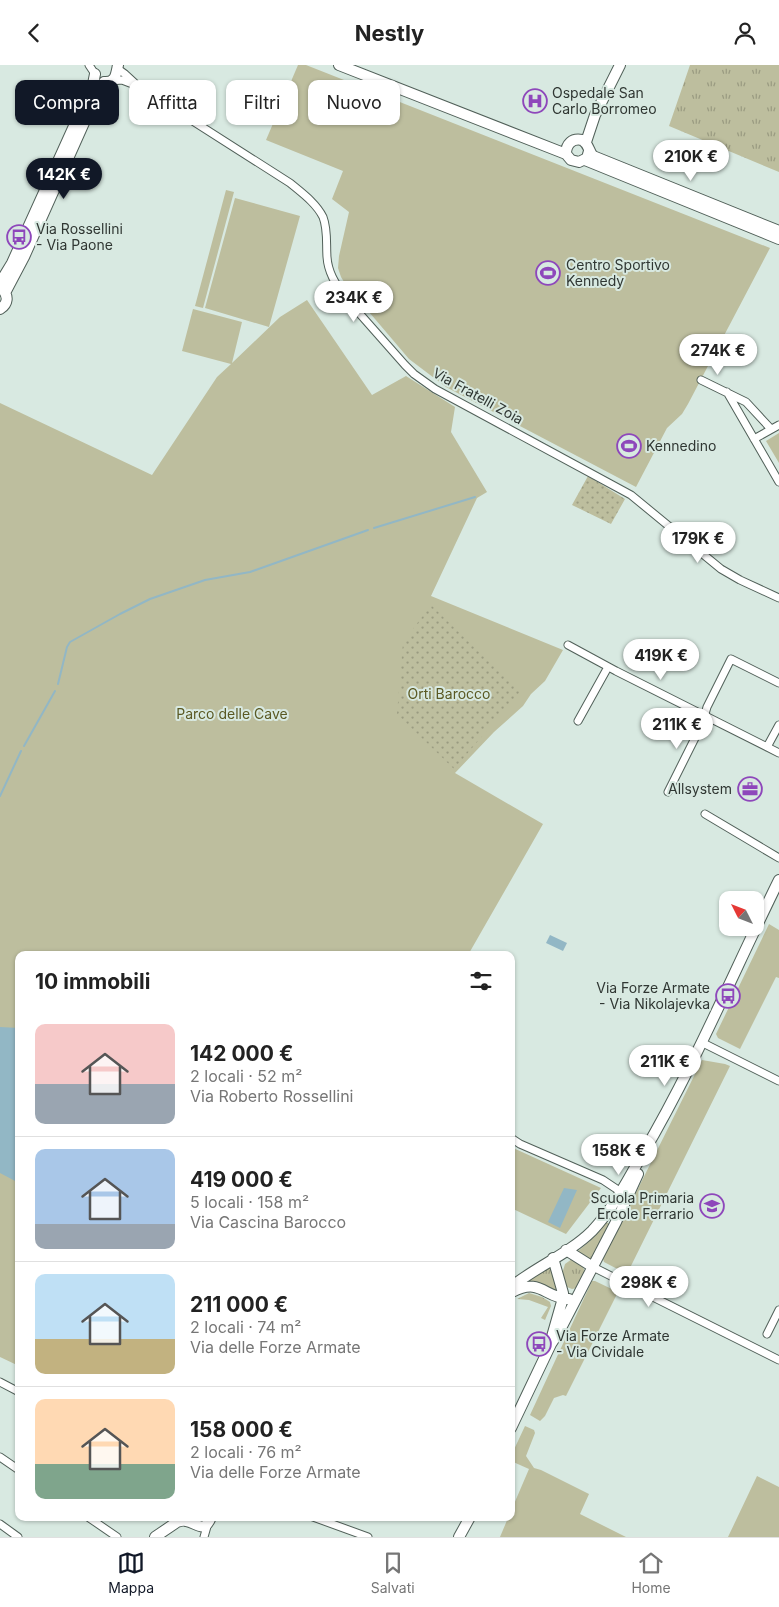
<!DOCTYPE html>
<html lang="it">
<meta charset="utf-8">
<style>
:root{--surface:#fff;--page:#f2f2f2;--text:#222;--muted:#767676;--line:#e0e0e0;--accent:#111827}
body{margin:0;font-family:Inter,sans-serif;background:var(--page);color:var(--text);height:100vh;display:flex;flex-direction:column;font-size:19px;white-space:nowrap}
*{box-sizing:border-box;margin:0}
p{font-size:16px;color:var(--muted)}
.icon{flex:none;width:28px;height:28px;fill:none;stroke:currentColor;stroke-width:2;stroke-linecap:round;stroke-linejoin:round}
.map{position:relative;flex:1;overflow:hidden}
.drawer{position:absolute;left:15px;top:886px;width:500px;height:570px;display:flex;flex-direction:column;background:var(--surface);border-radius:10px;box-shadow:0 1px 4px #0004}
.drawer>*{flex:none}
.top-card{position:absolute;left:15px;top:15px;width:500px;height:45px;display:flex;gap:10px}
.needle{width:32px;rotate:312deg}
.buttons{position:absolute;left:719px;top:826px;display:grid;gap:10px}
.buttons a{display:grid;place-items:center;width:45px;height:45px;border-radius:10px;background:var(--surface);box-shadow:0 1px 4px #0004;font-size:25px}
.price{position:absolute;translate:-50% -42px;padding:0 11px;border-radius:18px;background:#fff;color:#222;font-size:16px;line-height:32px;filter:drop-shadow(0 1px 2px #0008)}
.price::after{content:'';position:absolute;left:50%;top:30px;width:15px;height:11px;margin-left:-8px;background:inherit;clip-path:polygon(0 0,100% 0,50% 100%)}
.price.active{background:var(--accent);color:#fff}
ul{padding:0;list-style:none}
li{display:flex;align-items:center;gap:15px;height:125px;padding:0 20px}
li+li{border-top:1px solid var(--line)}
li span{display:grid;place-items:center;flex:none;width:140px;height:100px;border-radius:10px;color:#555}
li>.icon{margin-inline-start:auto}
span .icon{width:60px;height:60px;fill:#fffc;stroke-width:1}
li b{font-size:21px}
h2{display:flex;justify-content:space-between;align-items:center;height:60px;padding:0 20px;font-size:21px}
.tag{padding:0 18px;border-radius:10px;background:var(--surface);box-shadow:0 1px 4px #0004;font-size:18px;line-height:45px}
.tag.active{background:var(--accent);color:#fff}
header{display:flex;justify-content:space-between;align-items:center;height:65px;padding:0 20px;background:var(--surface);font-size:22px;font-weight:700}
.menu{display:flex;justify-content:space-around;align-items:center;height:70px;border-top:1px solid var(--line);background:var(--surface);font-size:14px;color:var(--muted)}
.menu a{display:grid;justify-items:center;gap:2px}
.menu .active{color:var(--accent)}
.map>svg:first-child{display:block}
</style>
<header><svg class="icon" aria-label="back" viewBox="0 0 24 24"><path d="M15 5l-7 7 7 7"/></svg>Nestly<svg class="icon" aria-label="person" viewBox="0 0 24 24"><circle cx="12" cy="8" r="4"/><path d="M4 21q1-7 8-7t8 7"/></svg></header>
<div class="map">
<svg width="779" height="1472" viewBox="0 0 779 1472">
<defs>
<pattern id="grass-tufts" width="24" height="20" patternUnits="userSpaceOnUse" patternTransform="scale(1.25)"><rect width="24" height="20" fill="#bdbe9e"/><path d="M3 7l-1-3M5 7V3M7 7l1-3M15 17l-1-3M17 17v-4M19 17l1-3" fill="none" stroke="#9a9b81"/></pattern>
<pattern id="garden-dots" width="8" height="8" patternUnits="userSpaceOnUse" patternTransform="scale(1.25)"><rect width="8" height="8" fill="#bdbe9e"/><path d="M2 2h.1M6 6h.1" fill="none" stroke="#9a9b81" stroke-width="1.8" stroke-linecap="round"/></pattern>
</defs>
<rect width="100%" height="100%" fill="#d8e9e1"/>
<!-- grass -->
<path fill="url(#grass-tufts)" d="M690 0H779V107L669 61Z
M606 1157 610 1159 590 1197 577 1187 593 1173Z
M572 1194C589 1203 586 1207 577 1223L572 1224 567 1222 562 1209 565 1199Z
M550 1200 557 1226 526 1217Z
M529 1228 542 1232 550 1237 551 1241 545 1255 541 1253 548 1242 529 1235 517 1234Z"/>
<!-- park -->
<path fill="#bdbe9e" d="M298 0H306L770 183 688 339 682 349 667 363 636 422 446 322 409 294 358 234 349 225 341 212 338 203 339 191 349 147 332 134 343 106 266 75Z
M226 125 234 127 203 243 195 241Z
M235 133 300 151 269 262 205 243Z
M307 235 372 330 406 311 455 342 451 367 487 427 477 433 431 531 563 585 545 616 531 629 523 641 494 667 455 708 543 759 468 890H19V1301L0 1292V338L152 410 217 312 231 299 182 286 193 244 242 257 232 298 280 252Z
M779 368V398L766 376Z
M769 859 779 865V913L776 912 740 984 718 973 716 969Z
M702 995 725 999 730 1001 627 1209 604 1197 603 1194Z
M511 1082 601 1123 566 1169 511 1143Z
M592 1216H595L618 1227 566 1331 563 1330 554 1333 545 1351 540 1356 530 1350Z
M525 1361 534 1365 535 1368 526 1391 534 1403 541 1405 589 1429 580 1449 626 1472H500L508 1453 511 1452V1446L529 1404 511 1396V1391Z
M757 1411 779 1422V1472H728Z"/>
<!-- garden -->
<path fill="url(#garden-dots)" d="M588 411 625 434 611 459 572 440Z
M431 540 520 627 454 704 397 649 403 577Z"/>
<!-- water -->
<path fill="#92b7c5" d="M550 870 567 878 563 886 546 878Z
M0 962 19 963V1118L0 1108Z
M564 1123 577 1125 560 1163 548 1157Z"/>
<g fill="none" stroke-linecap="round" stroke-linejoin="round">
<!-- stream -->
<path stroke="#92b7c5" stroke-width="2" d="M374 463 475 432
M58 619 67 582 70 577 120 549 150 534 205 515 250 507 368 465
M24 681 55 626
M0 731 21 686"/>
<!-- street casing -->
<g stroke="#516059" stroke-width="9">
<path id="street" d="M89 0 95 9
M118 4 125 9 138 21 290 118C302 128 316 138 323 152 328 165 326 179 327 192 328 207 335 218 344 231L405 300 414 309 435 324 631 430 721 504 740 515 779 533
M111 16 122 15 135 20
M701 315 746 337 771 364
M727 327 779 417
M754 374 779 360
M568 580 616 606 779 688
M578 656 608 602
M767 682 779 660
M668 727 702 659 707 642 731 594 779 618
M705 749 779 793
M701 977 779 1016
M511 1073 520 1079 603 1115 621 1127
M593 1202 779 1295
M767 1269 779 1245
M0 1317 19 1327
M0 1392 19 1405
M88 1452 117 1472
M313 1452 368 1472
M0 1459 18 1472
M204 1472 208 1458"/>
</g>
<!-- secondary casing -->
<g stroke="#516059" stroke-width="12">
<path id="secondary" d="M339 0 566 89
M104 17C116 18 116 9 118 0
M586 77 595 50 620 0
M589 86 587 93 579 97 571 95 566 89C566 79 572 73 582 75 589 79 588 85 593 91L779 166
M585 95 779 174
M0 218 12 198 93 19 95 9
M5 228 24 192 100 22 109 17
M0 244C8 239 9 231 2 224
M566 1185 593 1202
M511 1222C536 1202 570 1188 592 1166 613 1144 627 1116 642 1090 694 1002 734 906 779 815
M512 1227C541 1212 544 1233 569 1234
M551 1275 563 1233V1228L553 1193
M511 1363 551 1279 560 1265 616 1157 638 1109
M177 1457C180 1456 183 1455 186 1456 196 1457 204 1470 211 1452
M155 1472 177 1457 180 1452
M459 1472 470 1452"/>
</g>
<!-- street -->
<use href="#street" stroke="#fff" stroke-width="7"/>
<!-- secondary -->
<use href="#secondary" stroke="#fff" stroke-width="10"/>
</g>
<!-- icons -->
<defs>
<g id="hospital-ring" transform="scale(1.25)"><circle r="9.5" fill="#d8e9e1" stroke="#8e47bb" stroke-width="1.5"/><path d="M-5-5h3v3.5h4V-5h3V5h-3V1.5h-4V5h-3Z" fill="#8e47bb"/></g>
<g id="bus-ring" transform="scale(1.25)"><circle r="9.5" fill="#d8e9e1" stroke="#8e47bb" stroke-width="1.5"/><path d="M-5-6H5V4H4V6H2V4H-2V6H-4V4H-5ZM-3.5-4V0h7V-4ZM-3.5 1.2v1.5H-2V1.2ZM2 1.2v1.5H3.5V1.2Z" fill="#8e47bb"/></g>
<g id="stadium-ring" transform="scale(1.25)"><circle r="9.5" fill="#d8e9e1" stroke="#8e47bb" stroke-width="1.5"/><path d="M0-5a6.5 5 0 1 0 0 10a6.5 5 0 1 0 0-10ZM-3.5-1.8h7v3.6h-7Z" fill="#8e47bb"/></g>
<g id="office-ring" transform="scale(1.25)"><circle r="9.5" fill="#d8e9e1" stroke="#8e47bb" stroke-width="1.5"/><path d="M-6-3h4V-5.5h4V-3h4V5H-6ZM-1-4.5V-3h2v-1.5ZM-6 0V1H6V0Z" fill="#8e47bb"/></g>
<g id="school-ring" transform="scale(1.25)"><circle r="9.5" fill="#d8e9e1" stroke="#8e47bb" stroke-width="1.5"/><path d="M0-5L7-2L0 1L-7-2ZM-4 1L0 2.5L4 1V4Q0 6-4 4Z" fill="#8e47bb"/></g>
</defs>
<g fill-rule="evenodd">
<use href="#hospital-ring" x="535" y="36"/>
<use href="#bus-ring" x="19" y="172"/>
<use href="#stadium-ring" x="548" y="208"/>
<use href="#stadium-ring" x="629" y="381"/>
<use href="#office-ring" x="750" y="724"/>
<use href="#bus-ring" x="728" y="931"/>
<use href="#school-ring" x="712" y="1141"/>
<use href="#bus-ring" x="539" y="1279"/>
</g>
<g text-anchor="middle" stroke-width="4" stroke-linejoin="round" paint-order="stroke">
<!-- poi labels -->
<g font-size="14" fill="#303733" stroke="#d8e9e1" text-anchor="start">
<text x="552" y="33">Ospedale San<tspan x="552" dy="16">Carlo Borromeo</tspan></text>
<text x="36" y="169">Via Rossellini<tspan x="36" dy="16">- Via Paone</tspan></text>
<text x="566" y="205">Centro Sportivo<tspan x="566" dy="16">Kennedy</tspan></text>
<text x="646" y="386">Kennedino</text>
<text x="732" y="729" text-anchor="end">Allsystem</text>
<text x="710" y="928" text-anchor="end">Via Forze Armate<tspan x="710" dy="16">- Via Nikolajevka</tspan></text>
<text x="694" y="1138" text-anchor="end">Scuola Primaria<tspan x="694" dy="16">Ercole Ferrario</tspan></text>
<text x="556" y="1276">Via Forze Armate<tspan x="556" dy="16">- Via Cividale</tspan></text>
</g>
<!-- street labels -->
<g font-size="14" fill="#303733" stroke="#d8e9e1">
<text transform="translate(478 331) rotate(29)" y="5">Via Fratelli Zoia</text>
</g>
<!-- park labels -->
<g font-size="14" fill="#5a5923" stroke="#d8e9e1">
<text x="449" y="634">Orti Barocco</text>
<text x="232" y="654">Parco delle Cave</text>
</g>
</g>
</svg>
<div class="buttons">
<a><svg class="needle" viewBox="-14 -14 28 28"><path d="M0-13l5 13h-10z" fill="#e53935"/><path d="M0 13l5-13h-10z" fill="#767676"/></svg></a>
</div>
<b class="price" style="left:691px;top:117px">210K €</b>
<b class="price active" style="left:64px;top:135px">142K €</b>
<b class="price" style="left:354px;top:258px">234K €</b>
<b class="price" style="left:718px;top:311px">274K €</b>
<b class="price" style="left:698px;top:499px">179K €</b>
<b class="price" style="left:661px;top:616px">419K €</b>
<b class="price" style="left:677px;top:685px">211K €</b>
<b class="price" style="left:665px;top:1022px">211K €</b>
<b class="price" style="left:619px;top:1111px">158K €</b>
<b class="price" style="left:649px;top:1243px">298K €</b>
<div class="top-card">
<a class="tag active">Compra</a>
<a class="tag">Affitta</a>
<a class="tag">Filtri</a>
<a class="tag">Nuovo</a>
</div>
<section class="drawer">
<h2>10 immobili<svg class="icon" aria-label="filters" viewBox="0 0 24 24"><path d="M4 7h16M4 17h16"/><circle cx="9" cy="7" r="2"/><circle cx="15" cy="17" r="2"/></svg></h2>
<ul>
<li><span style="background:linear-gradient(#f6c9c9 60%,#9aa5b1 0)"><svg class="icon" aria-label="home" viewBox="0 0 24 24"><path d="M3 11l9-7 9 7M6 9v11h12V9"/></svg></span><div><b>142 000 €</b><p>2 locali · 52 m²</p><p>Via Roberto Rossellini</p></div></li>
<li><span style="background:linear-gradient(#a9c7e8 75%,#9aa5b1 0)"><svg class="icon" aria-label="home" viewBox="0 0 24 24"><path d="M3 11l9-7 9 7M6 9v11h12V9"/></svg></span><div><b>419 000 €</b><p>5 locali · 158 m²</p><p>Via Cascina Barocco</p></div></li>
<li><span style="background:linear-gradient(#bfe0f5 65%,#c2b280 0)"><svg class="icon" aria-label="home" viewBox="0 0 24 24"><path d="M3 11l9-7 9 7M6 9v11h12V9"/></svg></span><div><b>211 000 €</b><p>2 locali · 74 m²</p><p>Via delle Forze Armate</p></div></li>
<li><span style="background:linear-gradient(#ffd9b3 65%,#7fa58c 0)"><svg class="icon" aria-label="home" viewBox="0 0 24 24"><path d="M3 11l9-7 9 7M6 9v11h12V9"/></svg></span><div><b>158 000 €</b><p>2 locali · 76 m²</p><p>Via delle Forze Armate</p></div></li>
</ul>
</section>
</div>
<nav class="menu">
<a class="active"><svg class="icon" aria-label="map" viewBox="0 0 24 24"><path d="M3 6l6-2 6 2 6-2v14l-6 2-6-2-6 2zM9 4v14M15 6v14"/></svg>Mappa</a>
<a><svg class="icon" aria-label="saved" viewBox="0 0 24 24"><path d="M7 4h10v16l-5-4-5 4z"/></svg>Salvati</a>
<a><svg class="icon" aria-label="home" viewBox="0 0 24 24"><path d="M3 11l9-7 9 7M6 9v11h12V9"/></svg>Home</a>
</nav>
